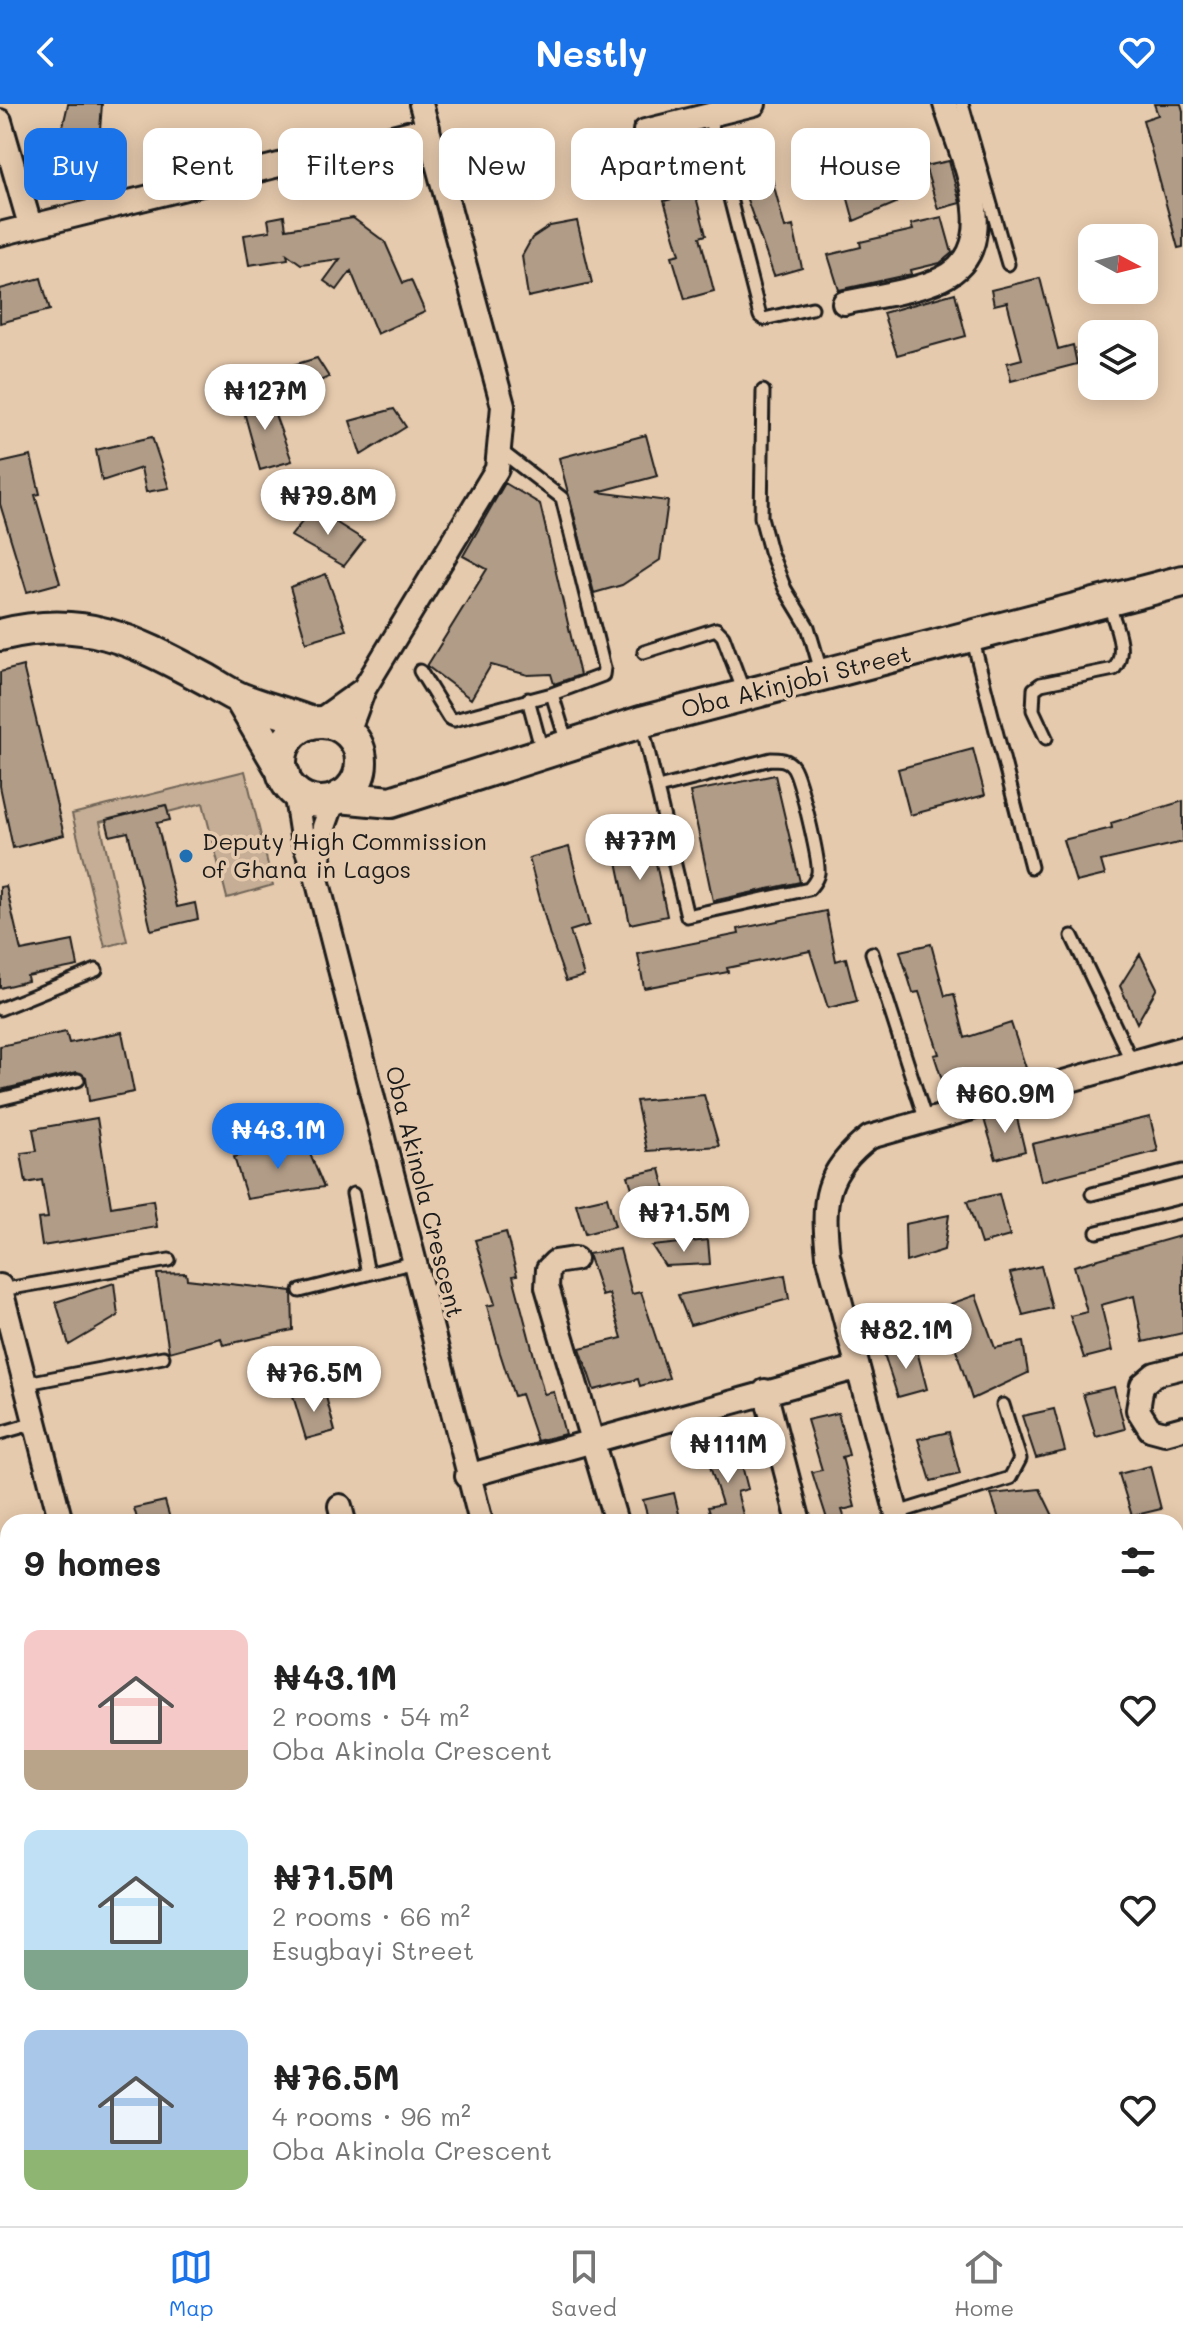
<!DOCTYPE html>
<meta charset="utf-8">
<style>
:root{--surface:#fff;--page:#f6f6f6;--text:#222;--muted:#767676;--line:#e0e0e0;--accent:#1a73e8}
body{margin:0;font-family:Mali,sans-serif;background:var(--page);color:var(--text);height:100vh;display:flex;flex-direction:column;font-size:30px;white-space:nowrap}
*{box-sizing:border-box;margin:0}
p{font-size:26px;color:var(--muted)}
.icon{flex:none;width:44px;height:44px;fill:none;stroke:currentColor;stroke-width:2;stroke-linecap:round;stroke-linejoin:round}
.map{position:relative;flex:1;overflow:hidden}
.drawer{position:absolute;left:0px;top:1410px;width:1184px;height:712px;display:flex;flex-direction:column;background:var(--surface);border-radius:24px 24px 0 0;box-shadow:0 4px 20px #0003}
.drawer>*{flex:none}
.guide{position:absolute;left:24px;top:24px;width:1136px;height:72px;display:flex;gap:16px}
.needle{width:52px;rotate:97deg}
.fabs{position:absolute;left:1078px;top:120px;display:grid;gap:16px}
.fabs a{display:grid;place-items:center;width:80px;height:80px;border-radius:16px;background:var(--surface);box-shadow:0 4px 20px #0003;font-size:40px}
.price{position:absolute;translate:-50% -68px;padding:0 18px;border-radius:28px;background:#fff;color:#222;font-size:26px;line-height:52px;filter:drop-shadow(0 2px 4px #0008)}
.price::after{content:'';position:absolute;left:50%;top:48px;width:24px;height:18px;margin-left:-12px;background:inherit;clip-path:polygon(0 0,100% 0,50% 100%)}
.price.on{background:var(--accent);color:#fff}
ul{padding:0;list-style:none}
li{display:flex;align-items:center;gap:24px;height:200px;padding:0 24px}
li span{display:grid;place-items:center;flex:none;width:224px;height:160px;border-radius:16px;color:#555}
li>.icon{margin-inline-start:auto}
span .icon{width:96px;height:96px;fill:#fffc;stroke-width:1}
li b{font-size:34px}
h2{display:flex;justify-content:space-between;align-items:center;height:96px;padding:0 24px;font-size:34px}
.tag{padding:0 28px;border-radius:16px;background:var(--surface);box-shadow:0 4px 20px #0003;font-size:28px;line-height:72px}
.tag.on{background:var(--accent);color:#fff}
header{display:flex;justify-content:space-between;align-items:center;height:104px;padding:0 24px;background:var(--accent);color:#fff;font-size:36px;font-weight:700}
.tabs{display:flex;justify-content:space-around;align-items:center;height:112px;border-top:2px solid var(--line);background:var(--surface);font-size:22px;color:var(--muted)}
.tabs a{display:grid;justify-items:center;gap:4px}
.tabs .on{color:var(--accent)}
.map>svg:first-child{display:block}
</style>
<header><svg class="icon" aria-label="back" viewBox="0 0 24 24"><path d="M15 5l-7 7 7 7"/></svg>Nestly<svg class="icon" aria-label="heart" viewBox="0 0 24 24"><path d="M12 20l-8-8c-3-5 5-10 8-4 3-6 11-1 8 4z"/></svg></header>
<div class="map">
<svg width="1183" height="2122" viewBox="0 0 1183 2122">
<rect width="100%" height="100%" fill="#e6caad"/>
<filter id="ink" filterUnits="userSpaceOnUse"><feTurbulence type="fractalNoise" baseFrequency=".0125" numOctaves="2"/><feDisplacementMap in="SourceGraphic" scale="16" xChannelSelector="R" yChannelSelector="G"/><feConvolveMatrix kernelMatrix="1 2 1 2 8 2 1 2 1" color-interpolation-filters="sRGB"/></filter>
<g filter="url(#ink)">
<!-- green -->
<path fill="#c5ae95" stroke="#706558" stroke-width="2" d="M245 667 273 781 227 794 203 699 168 708 165 701 100 718 127 837 105 843 72 710Z
M1 1950 8 1981V2114H37L39 2118 55 2114H224L227 2122H0Z"/>
<!-- building -->
<path fill="#b19c87" stroke="#1c1c1c" stroke-width="2" d="M68 0H102L99 39 62 26Z
M1154 0H1181L1183 7V143L1178 144 1143 16 1158 11Z
M869 51 896 99 854 117 838 58Z
M949 57 960 99 938 105 925 62Z
M769 63 785 124 793 122 802 164 774 172 738 70Z
M695 89 706 131 700 133 714 187 685 195 672 152 680 150 664 97Z
M284 112 286 125 353 114 385 138 403 179 411 176 425 208 377 230 351 167 337 186 324 177 340 155 301 160 287 150 288 155 249 161 244 131 270 127 268 115Z
M942 113 952 149 940 159 911 166 912 170 839 186 828 151 861 143 860 138 913 126 911 120Z
M577 117 592 179 528 193 522 152 532 134 550 122Z
M41 174 50 206 0 219V185Z
M1040 174 1058 245 1073 241 1077 260 1011 277 1007 259 1022 255 1007 198 994 201 991 186Z
M955 189 966 232 897 251 883 209Z
M317 254 329 273 285 292 273 267Z
M267 289 292 357 260 366 241 297Z
M394 305 406 323 361 351 350 317Z
M646 331 657 372 598 388 668 397 660 456 622 481 594 489 559 354Z
M152 333 169 384 146 388 141 364 102 377 96 346Z
M31 352 40 390 35 391 60 479 27 488 0 400V359Z
M505 379 540 400 580 571 554 580 551 570 528 571 491 561 471 595 427 562 487 465 463 452Z
M313 404 364 436 344 462 291 432Z
M326 470 346 526 306 538 290 483Z
M23 562 64 731 13 744 0 682V568Z
M973 645 985 691 910 711 898 665Z
M775 671 800 778 713 797 690 688Z
M1183 697V738L1101 757 1105 771 1076 778 1063 736 1112 724 1111 719Z
M166 701 170 716 157 719 177 803 195 799 198 815 151 826 128 728 110 732 106 716Z
M651 735 667 812 630 820 614 743Z
M569 743 589 821 570 827 584 872 566 877 550 832 529 754Z
M6 782 21 847 73 837 78 862 27 872 28 877 0 884V783Z
M826 807 836 857 846 854 857 897 828 904 810 847 727 864 728 868 644 884 638 850 739 830 738 825Z
M931 840 945 892 954 890 965 934 1011 919 1026 964 975 982 977 986 948 994 934 951 939 950 919 888 913 889 900 847Z
M1140 850 1157 884 1137 919 1120 882Z
M66 928 69 939 122 928 134 988 89 997 86 973 77 968 0 986V942Z
M704 991 719 1042 647 1047 636 997Z
M1015 1006 1025 1047 996 1055 984 1015Z
M1150 1013 1158 1047 1041 1077 1032 1040Z
M97 1014 111 1103 153 1096 157 1123 42 1142 38 1115 48 1114 42 1076 26 1079 21 1049 37 1047 33 1025Z
M305 1038 324 1083 247 1095 234 1053Z
M660 1065 671 1108 642 1115 628 1072Z
M999 1090 1010 1132 981 1140 967 1097Z
M607 1093 615 1122 585 1130 576 1100Z
M949 1111 944 1146 906 1158 905 1120Z
M506 1128 517 1171 513 1172 544 1290 554 1288 565 1330 537 1337 521 1290 514 1292 500 1249 487 1202 495 1200 475 1136Z
M1183 1131V1229L1143 1238 1134 1192 1101 1201 1112 1247 1084 1254 1070 1212 1087 1208 1074 1162Z
M708 1136 710 1160 665 1162 652 1142Z
M620 1145 632 1190 641 1188 669 1274 640 1282 638 1275 594 1286 580 1244 622 1234 609 1190 602 1192 588 1150Z
M1041 1162 1052 1204 1023 1211 1010 1169Z
M186 1169 187 1175 292 1187 293 1226 223 1241 221 1234 169 1248 157 1170Z
M785 1171 789 1195 690 1221 678 1191Z
M114 1179 118 1212 69 1241 56 1198Z
M976 1191 995 1244 1023 1238 1028 1269 972 1295 952 1233 938 1239 927 1208Z
M916 1243 927 1285 898 1293 884 1250Z
M1114 1283 1125 1325 1096 1333 1083 1290Z
M324 1285 335 1327 306 1335 293 1292Z
M1054 1305 1065 1347 1036 1354 1022 1312Z
M838 1309 849 1351 842 1353 855 1403 842 1406 846 1418H828L812 1368 822 1366 807 1316Z
M949 1328 960 1370 931 1377 918 1335Z
M737 1342 748 1385 737 1388 745 1418H713L708 1403 722 1400 706 1350Z
M1150 1362 1161 1405 1132 1412 1119 1370Z
M1040 1385 1056 1418H1000L991 1390Z
M674 1389 681 1418H649L643 1396Z
M165 1397 171 1418H138L134 1404Z"/>
<g fill="none" stroke-linecap="round" stroke-linejoin="round">
<!-- lane casing -->
<g stroke="#1c1c1c" stroke-width="17">
<path id="lane" d="M962 0 1008 160
M709 12 760 212 764 215 812 204
M763 287 761 413 770 447 785 485 808 523 822 570
M972 533 1031 763
M644 548 716 525 723 532 745 591
M420 567 449 614 454 616 552 590 603 571 604 564 562 394 501 347
M552 590 567 639
M528 595 542 647
M642 621 687 812 809 785C813 780 817 776 818 769 820 758 800 673 793 663 788 655 779 655 771 655L658 684
M1046 634 1033 606 1034 585 1041 580 1114 565C1129 547 1114 518 1108 498
M1072 832 1132 958
M872 849 926 1017
M0 905 96 866
M0 995 78 976
M353 1090 368 1170
M1092 1090 1183 1067
M1097 1128 1183 1107
M1 1186 169 1156
M300 1187 415 1158
M27 1279 163 1253
M0 1329 35 1319
M897 1409 1010 1374 1020 1355 1003 1301
M1176 1459 1183 1457
M1176 1712 1182 1710
M1176 2101 1183 2100
M798 2114 809 2122
M1161 2114 1163 2122
M703 2122 708 2114"/>
</g>
<!-- street casing -->
<g stroke="#1c1c1c" stroke-width="28">
<path id="street" d="M0 17 30 121
M645 27 754 0
M0 130 428 24
M844 199C875 192 913 188 941 175 1008 144 960 50 945 0
M319 617 364 585
M348 628 364 585 497 365 503 302 421 0
M295 687 302 733 316 771 481 1418
M317 766 324 723 334 695
M575 1155 555 1158 548 1165 547 1183 616 1418
M0 1182 61 1418
M1183 1263 1155 1270 1142 1281 1138 1306 1150 1325 1165 1329 1183 1324
M765 1287 799 1418
M467 1372 856 1264
M340 1402 344 1418
M899 1418 828 1151C822 1097 824 1068 870 1033L1183 944
M0 1625 8 1623
M0 1930 8 1928
M1176 2060 1183 2058
M685 2114 690 2122
M655 2122V2114
M941 2122 973 2114"/>
</g>
<!-- secondary casing -->
<g stroke="#1c1c1c" stroke-width="36">
<path id="secondary" d="M0 531C84 510 131 535 204 574 217 581 229 590 242 595 265 604 289 610 312 619
M240 595 284 670
M281 658a40 40 0 1 1 80 0a40 40 0 1 1-80 0Z
M339 693 391 698 641 618 1183 477"/>
</g>
<!-- lane -->
<use href="#lane" stroke="#e6caad" stroke-width="11"/>
<!-- street -->
<use href="#street" stroke="#e6caad" stroke-width="22"/>
<!-- secondary -->
<use href="#secondary" stroke="#e6caad" stroke-width="30"/>
</g>
</g>
<!-- markers -->
<circle fill="#1f6fb2" stroke="#e6caad" stroke-width="3" cx="186" cy="752" r="8"/>
<g text-anchor="middle" stroke-width="7" stroke-linejoin="round" paint-order="stroke">
<!-- street labels -->
<g font-size="24" fill="#1c1c1c" stroke="#e6caad">
<text transform="translate(796 578) rotate(-14)" y="8">Oba Akinjobi Street</text>
<text transform="translate(424 1088) rotate(76)" y="8">Oba Akinola Crescent</text>
</g>
<!-- poi labels -->
<g font-size="24" fill="#1c1c1c" stroke="#e6caad" text-anchor="start">
<text x="202" y="746">Deputy High Commission<tspan x="202" dy="28">of Ghana in Lagos</tspan></text>
</g>
</g>
</svg>
<div class="fabs">
<a><svg class="needle" viewBox="-14 -14 28 28"><path d="M0-13l5 13h-10z" fill="#e53935"/><path d="M0 13l5-13h-10z" fill="#767676"/></svg></a>
<a><svg class="icon" aria-label="layers" viewBox="0 0 24 24"><path d="M12 4l9 5-9 5-9-5zM3 14l9 5 9-5"/></svg></a>
</div>
<b class="price" style="left:265px;top:328px">₦127M</b>
<b class="price" style="left:328px;top:433px">₦79.8M</b>
<b class="price" style="left:640px;top:778px">₦77M</b>
<b class="price" style="left:1005px;top:1031px">₦60.9M</b>
<b class="price on" style="left:278px;top:1067px">₦43.1M</b>
<b class="price" style="left:684px;top:1150px">₦71.5M</b>
<b class="price" style="left:906px;top:1267px">₦82.1M</b>
<b class="price" style="left:314px;top:1310px">₦76.5M</b>
<b class="price" style="left:728px;top:1381px">₦111M</b>
<div class="guide">
<a class="tag on">Buy</a>
<a class="tag">Rent</a>
<a class="tag">Filters</a>
<a class="tag">New</a>
<a class="tag">Apartment</a>
<a class="tag">House</a>
</div>
<section class="drawer">
<h2>9 homes<svg class="icon" aria-label="filters" viewBox="0 0 24 24"><path d="M4 7h16M4 17h16"/><circle cx="9" cy="7" r="2"/><circle cx="15" cy="17" r="2"/></svg></h2>
<ul>
<li><span style="background:linear-gradient(#f6c9c9 75%,#b9a48a 0)"><svg class="icon" aria-label="home" viewBox="0 0 24 24"><path d="M3 11l9-7 9 7M6 9v11h12V9"/></svg></span><div><b>₦43.1M</b><p>2 rooms · 54 m²</p><p>Oba Akinola Crescent</p></div><svg class="icon" aria-label="heart" viewBox="0 0 24 24"><path d="M12 20l-8-8c-3-5 5-10 8-4 3-6 11-1 8 4z"/></svg></li>
<li><span style="background:linear-gradient(#bfe0f5 75%,#7fa58c 0)"><svg class="icon" aria-label="home" viewBox="0 0 24 24"><path d="M3 11l9-7 9 7M6 9v11h12V9"/></svg></span><div><b>₦71.5M</b><p>2 rooms · 66 m²</p><p>Esugbayi Street</p></div><svg class="icon" aria-label="heart" viewBox="0 0 24 24"><path d="M12 20l-8-8c-3-5 5-10 8-4 3-6 11-1 8 4z"/></svg></li>
<li><span style="background:linear-gradient(#a9c7e8 75%,#8fb573 0)"><svg class="icon" aria-label="home" viewBox="0 0 24 24"><path d="M3 11l9-7 9 7M6 9v11h12V9"/></svg></span><div><b>₦76.5M</b><p>4 rooms · 96 m²</p><p>Oba Akinola Crescent</p></div><svg class="icon" aria-label="heart" viewBox="0 0 24 24"><path d="M12 20l-8-8c-3-5 5-10 8-4 3-6 11-1 8 4z"/></svg></li>
</ul>
</section>
</div>
<nav class="tabs">
<a class="on"><svg class="icon" aria-label="map" viewBox="0 0 24 24"><path d="M3 6l6-2 6 2 6-2v14l-6 2-6-2-6 2zM9 4v14M15 6v14"/></svg>Map</a>
<a><svg class="icon" aria-label="saved" viewBox="0 0 24 24"><path d="M7 4h10v16l-5-4-5 4z"/></svg>Saved</a>
<a><svg class="icon" aria-label="home" viewBox="0 0 24 24"><path d="M3 11l9-7 9 7M6 9v11h12V9"/></svg>Home</a>
</nav>
